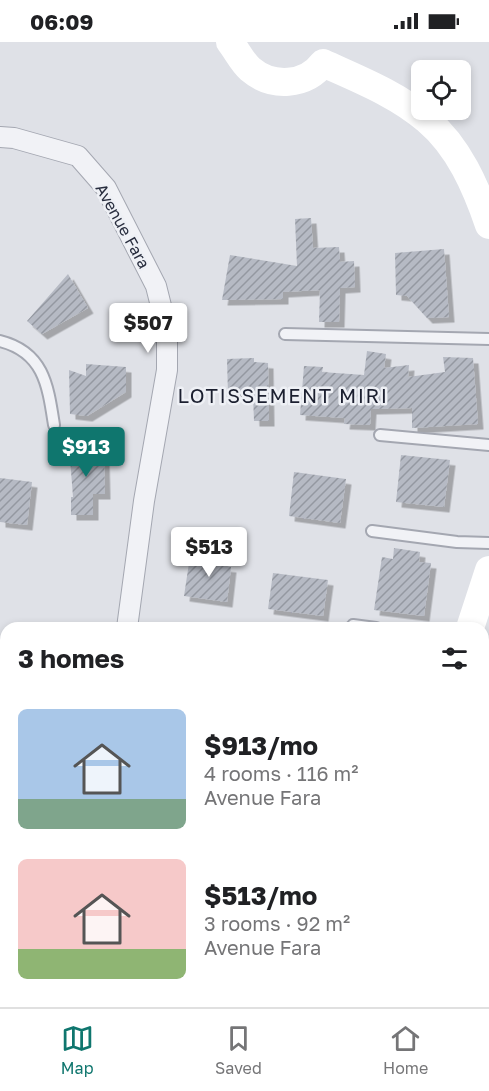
<!DOCTYPE html>
<meta charset="utf-8">
<style>
:root{--surface:#fff;--page:#f6f6f6;--text:#202124;--muted:#757577;--line:#e0e0e0;--accent:#0f766e}
body{margin:0;font-family:"Golos Text",sans-serif;background:var(--page);color:var(--text);height:100vh;display:flex;flex-direction:column;font-size:22px;white-space:nowrap}
*{box-sizing:border-box;margin:0}
p{font-size:20px;color:var(--muted)}
.icon{flex:none;width:33px;height:33px;fill:none;stroke:currentColor;stroke-width:2;stroke-linecap:round;stroke-linejoin:round}
.map{position:relative;flex:1;overflow:hidden}
.side{position:absolute;left:0px;top:580px;width:489px;height:386px;display:flex;flex-direction:column;background:var(--surface);border-radius:18px 18px 0 0;box-shadow:0 3px 9px #0003}
.side>*{flex:none}
.tools{position:absolute;left:411px;top:18px;display:grid;gap:12px}
.tools a{display:grid;place-items:center;width:60px;height:60px;border-radius:9px;background:var(--surface);box-shadow:0 3px 9px #0003;font-size:30px}
.price{position:absolute;translate:-50% -51px;padding:0 14px;border-radius:6px;background:#fff;color:#222;font-size:20px;line-height:39px;filter:drop-shadow(0 2px 3px #0008)}
.price::after{content:'';position:absolute;left:50%;top:36px;width:18px;height:14px;margin-left:-9px;background:inherit;clip-path:polygon(0 0,100% 0,50% 100%)}
.price.on{background:var(--accent);color:#fff}
ul{padding:0;list-style:none}
li{display:flex;align-items:center;gap:18px;height:150px;padding:0 18px}
li span{display:grid;place-items:center;flex:none;width:168px;height:120px;border-radius:9px;color:#555}
li>.icon{margin-inline-start:auto}
span .icon{width:72px;height:72px;fill:#fffc;stroke-width:1}
li b{font-size:26px}
h2{display:flex;justify-content:space-between;align-items:center;height:72px;padding:0 18px;font-size:26px}
.status{display:flex;justify-content:space-between;align-items:center;height:42px;padding:0 30px;background:var(--surface);direction:ltr}
.status svg{height:16px;fill:currentColor}
.tab-bar{display:flex;justify-content:space-around;align-items:center;height:84px;border-top:2px solid var(--line);background:var(--surface);font-size:16px;color:var(--muted)}
.tab-bar a{display:grid;justify-items:center;gap:3px}
.tab-bar .on{color:var(--accent)}
.map>svg:first-child{display:block}
</style>
<div class="status"><b>06:09</b><svg viewBox="0 0 49 12"><path d="M0 12V9h3v3zM5 12V6h3v6zM10 12V3h3v9zM15 12V0h3v12zM26 1h20v11H26zM47 4h2v5h-2z"/></svg></div>
<div class="map">
<svg width="489" height="965" viewBox="0 0 489 965">
<defs>
<pattern id="building-hatch" width="6" height="6" patternUnits="userSpaceOnUse" patternTransform="scale(1.5)"><rect width="6" height="6" fill="#b6bac4"/><path d="M-1 1l2-2M0 6l6-6M5 7l2-2" fill="none" stroke="#9498a1"/></pattern>
<filter id="shadow"><feDropShadow dx="5.5" dy="5.5" stdDeviation="0" flood-color="#0004"/></filter>
</defs>
<rect width="100%" height="100%" fill="#dfe1e7"/>
<!-- building -->
<path fill="url(#building-hatch)" filter="url(#shadow)" d="M311 176 313 206 339 205 340 220 354 219 355 245 340 246 339 280H319L320 248 283 250V257L222 258 230 213 297 224 295 177Z
M444 207 449 275 427 276 407 254 396 253 395 211Z
M68 232 88 266 42 292 27 279Z
M367 309 386 312 384 326 409 323 408 335 445 330 443 315 473 316 478 382 412 386V366L371 367 370 383 344 382 345 376 300 373 304 324 323 325 322 330 364 333Z
M254 316V320L268 321 269 379H254L253 353H228L227 317Z
M86 322 126 325V350L87 374 70 372 69 328 86 334Z
M93 402V414H104L105 452H93V473H71V455H73L69 403Z
M401 413 450 418 444 465 396 460Z
M294 430 346 437 340 481 289 474Z
M0 436 32 440 27 483 0 480Z
M206 505 224 508 222 524 231 525 227 560 184 554 189 521 203 523Z
M394 506 420 510 419 520 431 521 424 574 374 568 382 515 393 517Z
M273 531 328 538 323 574 268 567Z"/>
<g fill="none" stroke-linecap="round" stroke-linejoin="round">
<!-- service casing -->
<g stroke="#a4a7b1" stroke-width="14">
<path id="service" d="M285 292 489 297
M0 299C44 310 48 344 54 383
M380 393 489 403
M372 489 457 500 489 501
M353 583 376 586
M313 963 326 965"/>
</g>
<!-- minor casing -->
<g stroke="#a4a7b1" stroke-width="22">
<path id="minor" d="M0 95 14 96 78 114 106 146 156 244 167 288V328L144 459 127 586
M483 801 489 795
M73 960 74 965"/>
</g>
<!-- service -->
<use href="#service" stroke="#f1f2f6" stroke-width="10"/>
<!-- minor -->
<use href="#minor" stroke="#f1f2f6" stroke-width="20"/>
<!-- secondary -->
<path stroke="#fff" stroke-width="28" d="M230 0C237 9 242 20 250 27 272 46 306 44 323 21 358 37 397 52 427 78 459 105 476 145 489 183
M470 586 489 528
M460 965V960"/>
</g>
<g text-anchor="middle" stroke-width="5" stroke-linejoin="round" paint-order="stroke">
<!-- street labels -->
<g font-size="16" fill="#282d3e" stroke="#eef0f5">
<text transform="translate(123 184) rotate(61)" y="6">Avenue Fara</text>
</g>
<!-- quarter labels -->
<g font-size="20" letter-spacing="1.5" fill="#1b1f2f" stroke="#eef0f5">
<text x="283" y="361">LOTISSEMENT MIRI</text>
</g>
</g>
</svg>
<div class="tools">
<a><svg class="icon" aria-label="locate" viewBox="0 0 24 24"><circle cx="12" cy="12" r="6"/><path d="M12 2v4M12 18v4M2 12h4M18 12h4"/></svg></a>
</div>
<b class="price" style="left:148px;top:312px">$507</b>
<b class="price on" style="left:86px;top:436px">$913</b>
<b class="price" style="left:209px;top:536px">$513</b>
<section class="side">
<h2>3 homes<svg class="icon" aria-label="filters" viewBox="0 0 24 24"><path d="M4 7h16M4 17h16"/><circle cx="9" cy="7" r="2"/><circle cx="15" cy="17" r="2"/></svg></h2>
<ul>
<li><span style="background:linear-gradient(#a9c7e8 75%,#7fa58c 0)"><svg class="icon" aria-label="home" viewBox="0 0 24 24"><path d="M3 11l9-7 9 7M6 9v11h12V9"/></svg></span><div><b>$913/mo</b><p>4 rooms · 116 m²</p><p>Avenue Fara</p></div></li>
<li><span style="background:linear-gradient(#f6c9c9 75%,#8fb573 0)"><svg class="icon" aria-label="home" viewBox="0 0 24 24"><path d="M3 11l9-7 9 7M6 9v11h12V9"/></svg></span><div><b>$513/mo</b><p>3 rooms · 92 m²</p><p>Avenue Fara</p></div></li>
</ul>
</section>
</div>
<nav class="tab-bar">
<a class="on"><svg class="icon" aria-label="map" viewBox="0 0 24 24"><path d="M3 6l6-2 6 2 6-2v14l-6 2-6-2-6 2zM9 4v14M15 6v14"/></svg>Map</a>
<a><svg class="icon" aria-label="saved" viewBox="0 0 24 24"><path d="M7 4h10v16l-5-4-5 4z"/></svg>Saved</a>
<a><svg class="icon" aria-label="home" viewBox="0 0 24 24"><path d="M3 11l9-7 9 7M6 9v11h12V9"/></svg>Home</a>
</nav>
